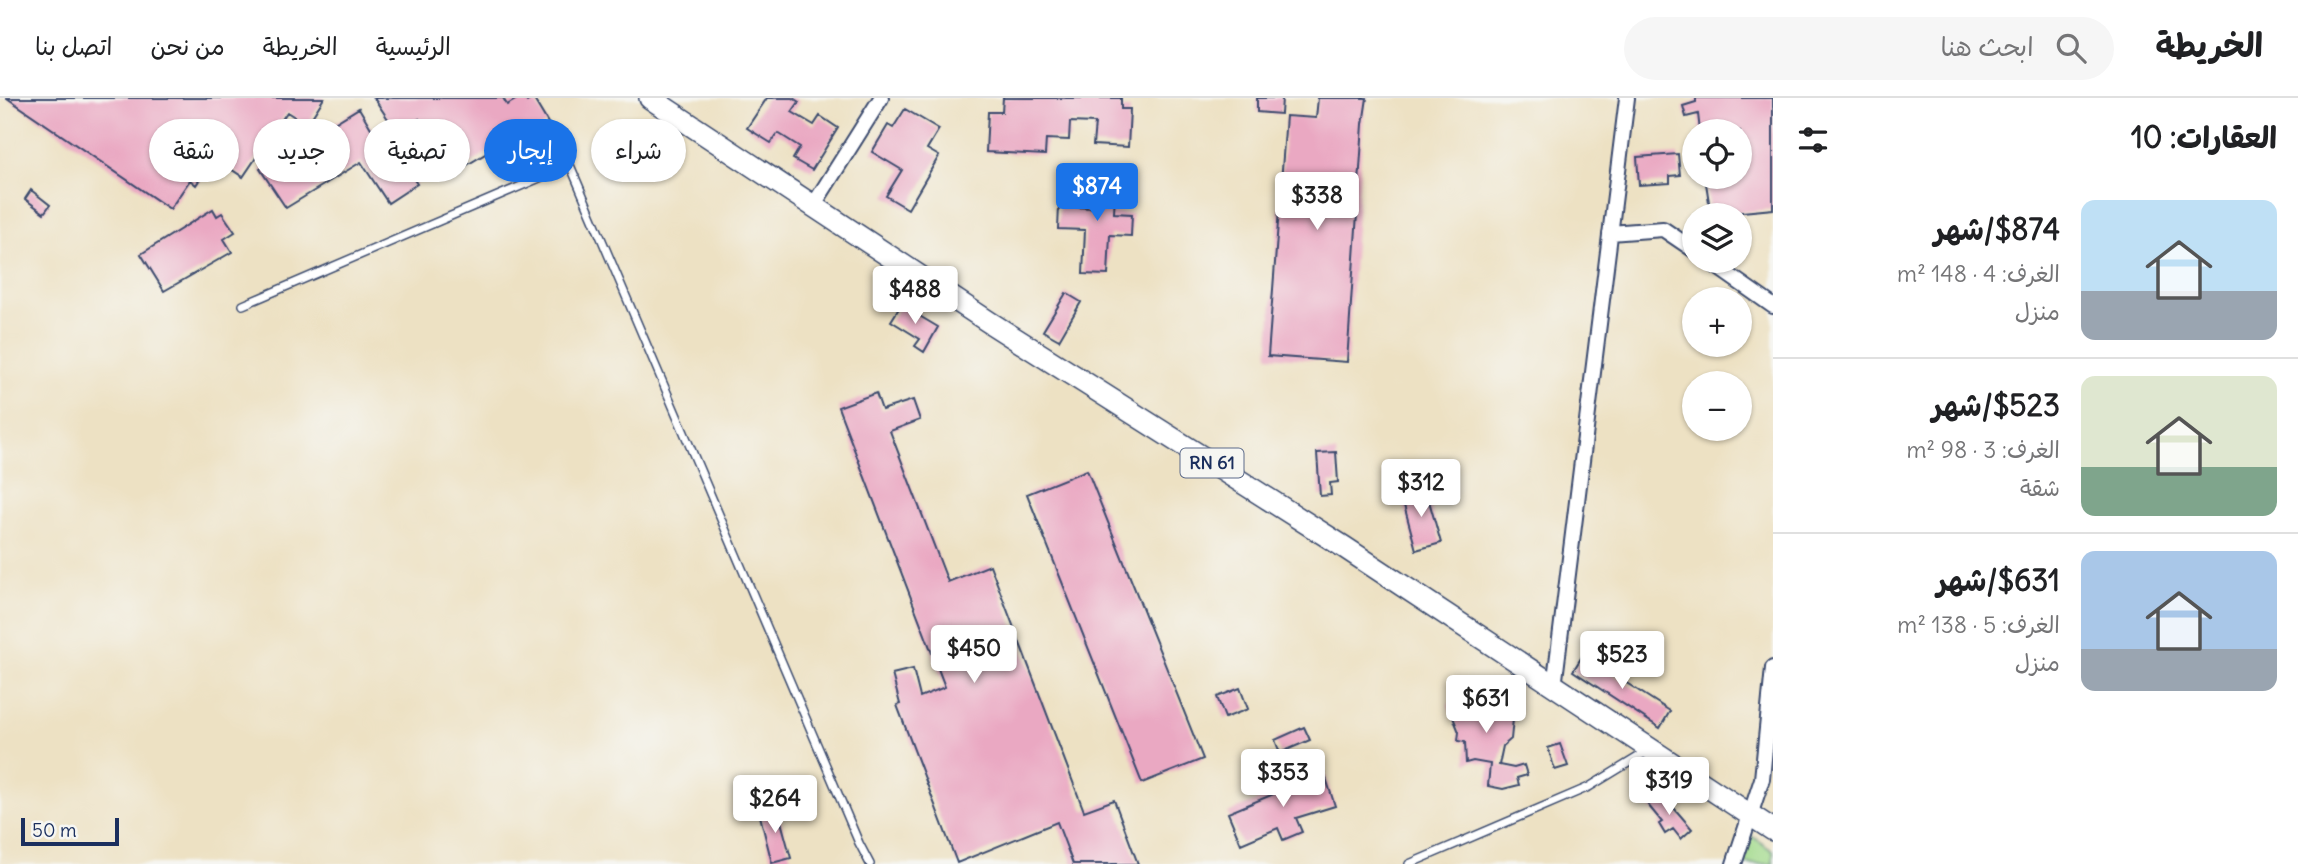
<!DOCTYPE html>
<html lang="ar">
<meta charset="utf-8">
<style>
:root{--surface:#fff;--page:#f6f6f6;--text:#202124;--muted:#757577;--line:#e0e0e0;--accent:#1a73e8}
body{margin:0;font-family:Delius,"Playpen Sans Arabic",sans-serif;background:var(--page);color:var(--text);direction:rtl;height:100vh;display:flex;flex-direction:column;font-size:26px;white-space:nowrap}
*{box-sizing:border-box;margin:0}
p{font-size:23px;color:var(--muted)}
.icon{flex:none;width:38px;height:38px;fill:none;stroke:currentColor;stroke-width:2;stroke-linecap:round;stroke-linejoin:round}
.map{position:relative;flex:1;overflow:hidden;direction:ltr}
.side{display:flex;flex-direction:column;background:var(--surface);width:525px}
.side>*{flex:none}
.guide{position:absolute;left:21px;top:21px;width:665px;height:63px;direction:rtl;display:flex;gap:14px}
.buttons{position:absolute;left:1682px;top:21px;display:grid;gap:14px}
.buttons a{display:grid;place-items:center;width:70px;height:70px;border-radius:50%;background:var(--surface);box-shadow:0 2px 5px #0004;font-size:35px}
.scale{position:absolute;left:21px;bottom:18px;width:98px;box-sizing:border-box;padding-left:7px;border:4px solid #1b2f5e;border-top:0;font-size:19px;line-height:24px;white-space:nowrap;color:#1b2f5e;-webkit-text-stroke:5px #f6f6f2;paint-order:stroke}
.price{position:absolute;translate:-50% -60px;padding:0 16px;border-radius:7px;background:#fff;color:#222;font-size:23px;line-height:46px;filter:drop-shadow(0 2px 4px #0008)}
.price::after{content:'';position:absolute;left:50%;top:42px;width:21px;height:16px;margin-left:-10px;background:inherit;clip-path:polygon(0 0,100% 0,50% 100%)}
.price.on{background:var(--accent);color:#fff}
ul{padding:0;list-style:none}
li{display:flex;align-items:center;gap:21px;height:175px;padding:0 21px}
li+li{border-top:2px solid var(--line)}
li span{display:grid;place-items:center;flex:none;width:196px;height:140px;border-radius:14px;color:#555}
li>.icon{margin-inline-start:auto}
span .icon{width:84px;height:84px;fill:#fffc;stroke-width:1}
li b{font-size:30px}
h2{display:flex;justify-content:space-between;align-items:center;height:84px;padding:0 21px;font-size:30px}
.pill{padding:0 24px;border-radius:32px;background:var(--surface);box-shadow:0 2px 5px #0004;font-size:24px;line-height:63px}
.pill.on{background:var(--accent);color:#fff}
header{display:flex;align-items:center;gap:42px;box-sizing:border-box;height:98px;padding:0 35px;background:var(--surface);border-bottom:2px solid var(--line)}
header strong{font-size:33px}
nav{display:flex;gap:38px;margin-inline-start:auto;font-size:24px}
.search{width:490px;height:63px;background:var(--page);display:flex;align-items:center;gap:18px;box-sizing:border-box;padding:0 24px;border-radius:38px;color:var(--muted);font-size:26px}
main{display:flex;flex:1;min-height:0}
.map>svg:first-child{display:block}
</style>
<header>
<strong>الخريطة</strong>
<div class="search"><svg class="icon" aria-label="search" viewBox="0 0 24 24"><circle cx="10" cy="10" r="6"/><path d="M15 15l6 6"/></svg>ابحث هنا</div>
<nav><a>الرئيسية</a><a>الخريطة</a><a>من نحن</a><a>اتصل بنا</a></nav>
</header>
<main>
<section class="side">
<h2>العقارات: 10<svg class="icon" aria-label="filters" viewBox="0 0 24 24"><path d="M4 7h16M4 17h16"/><circle cx="9" cy="7" r="2"/><circle cx="15" cy="17" r="2"/></svg></h2>
<ul>
<li><span style="background:linear-gradient(#bfe0f5 65%,#9aa5b1 0)"><svg class="icon" aria-label="home" viewBox="0 0 24 24"><path d="M3 11l9-7 9 7M6 9v11h12V9"/></svg></span><div><b>$874/شهر</b><p>الغرف: 4 · 148 m²</p><p>منزل</p></div></li>
<li><span style="background:linear-gradient(#dfe7d0 65%,#7fa58c 0)"><svg class="icon" aria-label="home" viewBox="0 0 24 24"><path d="M3 11l9-7 9 7M6 9v11h12V9"/></svg></span><div><b>$523/شهر</b><p>الغرف: 3 · 98 m²</p><p>شقة</p></div></li>
<li><span style="background:linear-gradient(#a9c7e8 70%,#9aa5b1 0)"><svg class="icon" aria-label="home" viewBox="0 0 24 24"><path d="M3 11l9-7 9 7M6 9v11h12V9"/></svg></span><div><b>$631/شهر</b><p>الغرف: 5 · 138 m²</p><p>منزل</p></div></li>
</ul>
</section>
<div class="map">
<svg width="1773" height="766" viewBox="0 0 1773 766">
<rect width="100%" height="100%" fill="#f6f6f2"/>
<filter id="ink" filterUnits="userSpaceOnUse"><feTurbulence type="fractalNoise" baseFrequency=".0143" numOctaves="2"/><feDisplacementMap in="SourceGraphic" scale="14" xChannelSelector="R" yChannelSelector="G"/><feConvolveMatrix kernelMatrix="1 2 1 2 8 2 1 2 1" color-interpolation-filters="sRGB"/></filter>
<filter id="wash" filterUnits="userSpaceOnUse"><feTurbulence type="fractalNoise" baseFrequency=".00686" numOctaves="4" result="noise"/><feDisplacementMap in="SourceGraphic" scale="28" xChannelSelector="R" yChannelSelector="G"/><feGaussianBlur stdDeviation="1.57" result="paint"/><feColorMatrix in="noise" values="0 0 0 0 0 0 0 0 0 0 0 0 0 0 0 0 0 1.4 0 .05"/><feComposite in="paint" operator="in"/></filter>
<g filter="url(#wash)">
<rect width="100%" height="100%" fill="#ede1c3"/>
<!-- green -->
<path fill="#a2da8b" stroke="#5e8474" stroke-width="2" d="M1750 737 1773 753V766H1744Z"/>
<g id="blocks">
<!-- building -->
<path fill="#eaa8c2" d="M7 0H324L307 27 287 14 243 79 214 60 196 87 190 82 170 111Z
M374 0H503L507 7 519 0H524L527 4 533 0 548 25 528 37 525 32 452 76 419 21 398 36Z
M767 0H793L799 4 792 14 814 27 820 18 838 30 812 72 793 61 800 49 778 35 771 45 747 30Z
M1003 0H1121V11H1130L1128 49 1093 47 1095 25 1070 24 1069 42 1046 41 1045 57 986 54 988 14H1002Z
M1257 0H1282L1281 16 1257 14Z
M1318 0H1367L1363 26 1347 264 1268 258 1286 18 1316 20Z
M1696 0H1773V111L1711 117 1705 79H1740V33H1700L1698 16 1686 19 1683 8 1696 4Z
M359 10 391 64 399 59 417 86 388 105 361 64 286 110 260 71Z
M905 11 939 31 927 51 939 58 908 111 886 98 902 72 872 54 888 27 893 30Z
M1678 56 1680 77 1670 78V85L1639 87 1637 59Z
M1092 75 1116 76 1114 115 1132 116 1131 138 1110 137 1108 177 1083 176 1085 132 1058 131 1059 108 1090 110Z
M31 92 50 107 44 115 25 101Z
M213 111 217 118 222 115 235 134 224 141 232 154 164 193 141 156Z
M1066 195 1081 204 1059 242 1043 233Z
M901 207 938 229 924 254 915 248 920 241 891 223Z
M876 295 882 312 913 302 920 322 890 333 948 484 990 467 1084 713 1114 702 1138 766H1073L1057 724 957 765 897 607 900 606 892 576 913 571 920 599 945 589 838 309Z
M1336 354 1338 384 1330 385 1331 397 1320 398 1317 355Z
M1087 372 1203 661 1142 685 1027 396Z
M1425 389 1441 445 1416 452 1401 396Z
M1583 557 1670 613 1660 630 1573 573Z
M1476 589 1484 600 1500 603 1513 621 1511 641 1503 648 1499 667 1514 670 1524 667 1527 677 1517 680 1519 687 1503 691 1488 688 1490 666 1473 663 1466 665 1465 644 1458 643 1459 634 1448 607Z
M1240 590 1248 611 1225 620 1217 599Z
M1304 629 1310 642 1280 655 1275 642Z
M1560 646 1568 668 1555 672 1548 650Z
M1324 674 1335 708 1296 720 1302 734 1283 742 1278 730 1241 746 1228 715 1288 690 1287 685Z
M1661 695 1692 731 1681 741 1673 731 1665 736 1659 726 1662 724 1648 707Z
M777 709 791 760 772 765 759 714Z"/>
</g>
</g>
<g filter="url(#ink)">
<use href="#blocks" fill-opacity="0" stroke="#3a4a6d" stroke-width="2"/>
<g fill="none" stroke-linecap="round" stroke-linejoin="round">
<!-- lane casing -->
<g stroke="#3a4a6d" stroke-width="10">
<path id="lane" d="M243 207 570 67 859 745 870 766
M1409 766 1589 689 1648 653"/>
</g>
<!-- street casing -->
<g stroke="#3a4a6d" stroke-width="18">
<path id="street" d="M813 108 881 0
M1610 135 1663 131 1694 152
M1709 163 1773 208
M1554 589 1627 0
M1734 766 1762 681 1773 570"/>
</g>
<!-- primary casing -->
<g stroke="#3a4a6d" stroke-width="24">
<path id="primary" d="M650 0 989 224 1344 449 1773 732"/>
</g>
<!-- lane -->
<use href="#lane" stroke="#fff" stroke-width="7"/>
<!-- street -->
<use href="#street" stroke="#fff" stroke-width="14"/>
<!-- primary -->
<use href="#primary" stroke="#fff" stroke-width="21"/>
</g>
</g>
<g text-anchor="middle" stroke-width="6" stroke-linejoin="round" paint-order="stroke">
<!-- shield labels -->
<rect fill="#f6f6f2" stroke="#5d6b8a" stroke-width="2" x="1180.5" y="350.5" width="63" height="29" rx="5"/>
<g font-size="18" font-weight="bold" fill="#1b2f5e">
<text x="1212" y="371">RN 61</text>
</g>
</g>
</svg>
<div class="buttons">
<a><svg class="icon" aria-label="locate" viewBox="0 0 24 24"><circle cx="12" cy="12" r="6"/><path d="M12 2v4M12 18v4M2 12h4M18 12h4"/></svg></a>
<a><svg class="icon" aria-label="layers" viewBox="0 0 24 24"><path d="M12 4l9 5-9 5-9-5zM3 14l9 5 9-5"/></svg></a>
<a>+</a>
<a>−</a>
</div>
<div class="scale">50 m</div>
<b class="price on" style="left:1097px;top:125px">$874</b>
<b class="price" style="left:1317px;top:134px">$338</b>
<b class="price" style="left:915px;top:228px">$488</b>
<b class="price" style="left:1421px;top:421px">$312</b>
<b class="price" style="left:974px;top:587px">$450</b>
<b class="price" style="left:1622px;top:593px">$523</b>
<b class="price" style="left:1486px;top:637px">$631</b>
<b class="price" style="left:1283px;top:711px">$353</b>
<b class="price" style="left:1669px;top:719px">$319</b>
<b class="price" style="left:775px;top:737px">$264</b>
<div class="guide">
<a class="pill">شراء</a>
<a class="pill on">إيجار</a>
<a class="pill">تصفية</a>
<a class="pill">جديد</a>
<a class="pill">شقة</a>
</div>
</div>
</main>
